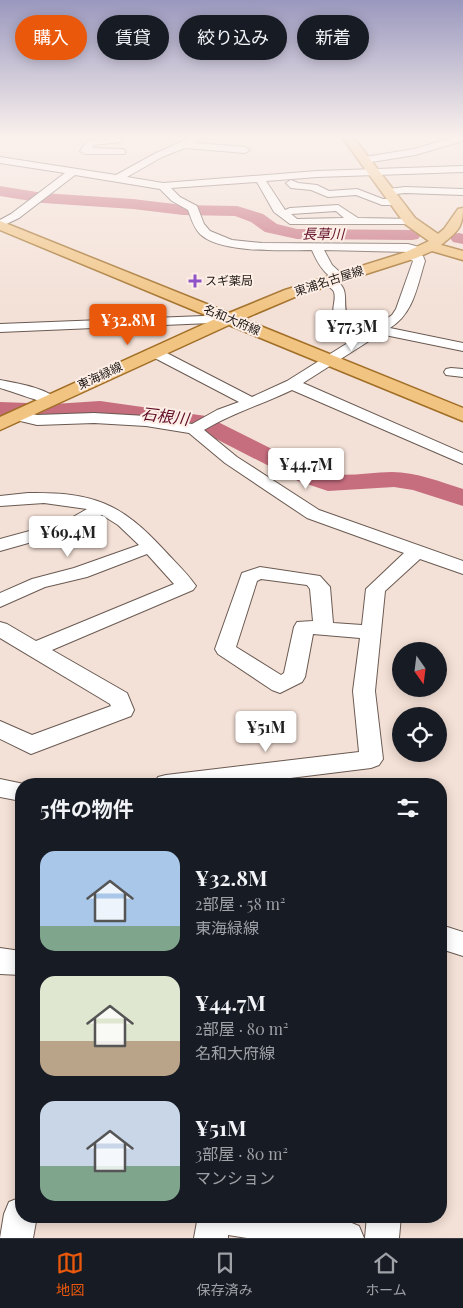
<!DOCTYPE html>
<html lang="ja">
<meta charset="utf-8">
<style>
:root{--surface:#171b24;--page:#242831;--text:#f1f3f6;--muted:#9ea1a6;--line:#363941;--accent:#ea580c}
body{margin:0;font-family:"Playfair Display","Noto Sans JP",serif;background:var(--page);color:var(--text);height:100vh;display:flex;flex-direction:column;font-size:19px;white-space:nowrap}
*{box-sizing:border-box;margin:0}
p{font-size:16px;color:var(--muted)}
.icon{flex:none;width:28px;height:28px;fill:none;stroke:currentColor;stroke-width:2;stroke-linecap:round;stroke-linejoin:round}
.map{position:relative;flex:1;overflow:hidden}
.side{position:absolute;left:15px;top:778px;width:432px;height:445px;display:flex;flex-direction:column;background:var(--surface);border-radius:20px;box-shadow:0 2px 12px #0003}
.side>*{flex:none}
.banner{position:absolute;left:15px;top:15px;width:434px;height:45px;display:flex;gap:10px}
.needle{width:32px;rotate:166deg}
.fabs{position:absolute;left:392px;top:642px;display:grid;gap:10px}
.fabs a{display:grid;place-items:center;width:55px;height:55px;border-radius:50%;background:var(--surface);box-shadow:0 2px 12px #0003;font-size:25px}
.price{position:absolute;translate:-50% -42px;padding:0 11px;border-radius:5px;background:#fff;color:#222;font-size:16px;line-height:32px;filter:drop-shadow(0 1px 2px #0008)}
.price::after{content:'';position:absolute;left:50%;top:30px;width:15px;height:11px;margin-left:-8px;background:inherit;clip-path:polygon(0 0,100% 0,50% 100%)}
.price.selected{background:var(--accent);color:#fff}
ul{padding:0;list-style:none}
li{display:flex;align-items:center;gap:15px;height:125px;padding:0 25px}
li span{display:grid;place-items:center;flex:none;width:140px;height:100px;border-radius:15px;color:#555}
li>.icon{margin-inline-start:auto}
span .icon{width:60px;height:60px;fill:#fffc;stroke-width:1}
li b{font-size:21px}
h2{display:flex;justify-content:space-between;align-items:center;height:60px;padding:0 25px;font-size:21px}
.pill{padding:0 18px;border-radius:22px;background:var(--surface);box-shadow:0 2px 12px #0003;font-size:18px;line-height:45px}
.pill.selected{background:var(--accent);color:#fff}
.tabs{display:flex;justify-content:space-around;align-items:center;height:70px;border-top:1px solid var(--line);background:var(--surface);font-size:14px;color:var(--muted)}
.tabs a{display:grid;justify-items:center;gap:2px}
.tabs .selected{color:var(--accent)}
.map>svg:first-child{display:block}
</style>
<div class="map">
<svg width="463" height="1238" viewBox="0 0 463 1238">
<rect width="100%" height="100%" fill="#f3e0d6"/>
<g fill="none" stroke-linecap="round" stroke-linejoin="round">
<!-- river -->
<path fill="#c66d7e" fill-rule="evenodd" d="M0 186 43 193 133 199 183 205 237 206 263 214 277 224 297 229 412 230 418 231 421 235 418 239 412 240 297 239 265 232 251 222 235 216 183 215 133 209 43 203 0 196Z
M459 233 463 234V244L453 242 450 238 453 234Z
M100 401 206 416 316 471C341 479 367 472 392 472 416 472 441 482 463 489V506L413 490 394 487 328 491 298 481 193 427 100 415 54 418 0 416V402L54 404Z"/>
<!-- minor casing -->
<g stroke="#6a5a52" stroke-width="2">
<path id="minor" d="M118 137 122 140 120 142 94 145 92 148 122 149 125 150V154H85L80 151 88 140Z
M192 137H201L196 143 245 147 250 150 245 153 185 148 162 157 127 177 163 183 317 171 463 166V172L317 177 266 181 285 210 290 208 338 205 358 218 414 219 416 221 410 224H290L274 212 257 182 171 188 180 197 197 206 204 224 210 231 232 240 262 243 408 244 423 248 425 251 419 254 423 256 425 261C417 286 414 313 390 328L463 343V351L380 334 303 383 463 453V464L292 390C263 404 232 413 204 430L237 457 319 510 463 561V574L420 559 385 591 375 691 383 759 379 765 371 768 242 784H154L158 777 166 775 359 752 353 691 360 638 313 634 305 677 302 682 280 693 272 690 218 654 215 649 242 573 260 567 320 576 330 587 333 623 362 625 366 589 404 553 307 518 225 463 189 433 146 426 94 423 37 425 12 419 9 416 12 413 17 411 37 415 94 413 146 416 192 424 217 410 239 402 149 355 147 352 149 349H159L252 397 287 381 370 329 337 321C329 308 337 303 334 292 332 287 324 285 321 281L323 278C327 277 330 278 334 280 351 288 342 302 347 315L379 324 392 315 396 309 413 261 405 255 409 252 324 250 332 265 345 277 339 281C325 277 317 262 312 250 284 250 221 254 200 234 194 228 191 218 188 210L172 201 160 189 75 175 19 218 0 227V220L11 214 65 173 0 163V157L116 175 156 153ZM336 211 344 218 297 219 291 214ZM261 579 307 585 310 589 313 621 297 622 294 627 284 673 281 675 236 647 257 581Z
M455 137H463V141L415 155 365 163 360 160 365 157 414 149Z
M291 180 298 183 317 185 329 191 357 189 383 199H396L401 202 396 205H382L356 195 328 197 311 190 291 188 286 183Z
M405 187 463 189V195L405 193 388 195 383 192 388 189Z
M229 315 234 316 236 319 234 322 0 332V324Z
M451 368 463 369V377L446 375 444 372 446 369Z
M0 380C15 383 48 388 57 400L54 403C46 405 12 391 0 388Z
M28 493C94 492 121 503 165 551 175 562 187 573 196 586L193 590 52 650 127 693 134 710 131 716 31 754 0 739V721L32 735 111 706 110 704 0 638V622L7 624 36 641 174 584 147 554 87 577 45 587 0 607V593L32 579 74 568 139 545 118 525 102 515 78 529 0 551V539L66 521 87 509 44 503 0 506V496Z
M0 779 24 784H21V801L0 797Z
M441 925 463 932V956L441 949Z
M0 948 21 951V975L0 974Z
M21 1197V1216H37L33 1238H0L4 1214 9 1202Z
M198 1216H318L347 1221 359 1226 364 1238H247L228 1235V1238H194Z
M367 1216H401L399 1238H365Z"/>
</g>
<!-- major casing -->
<g stroke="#a16e26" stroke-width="3">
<path id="major" d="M342 137H353L415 218 438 234 444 229 458 209 463 208C463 228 457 232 441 245L463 251V260L432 251 416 258 297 296 243 319 463 408V421L229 325 0 430V417L215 319 0 230V221L229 313 285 290 406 252 429 241 405 224Z"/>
</g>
<!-- minor -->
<use href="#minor" fill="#fff" fill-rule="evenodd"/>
<!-- major -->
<use href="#major" fill="#f1c482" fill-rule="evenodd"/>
</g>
<!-- sky -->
<linearGradient id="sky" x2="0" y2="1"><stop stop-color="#9a98be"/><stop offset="0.44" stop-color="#faf1ed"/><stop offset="1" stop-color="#faf1ed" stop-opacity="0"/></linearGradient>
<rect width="463" height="311" fill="url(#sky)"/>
<!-- markers -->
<path fill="#9052c8" stroke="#fdeee6" stroke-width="2" d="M192.5 273.5h5v5h5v5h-5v5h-5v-5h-5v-5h5z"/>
<g text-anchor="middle" stroke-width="4" stroke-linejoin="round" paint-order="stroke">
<!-- far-poi labels -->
<g font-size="12" fill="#1e1814" stroke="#fdeee6" text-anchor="start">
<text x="205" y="285">スギ薬局</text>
</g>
<!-- far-street labels -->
<g font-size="12" fill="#1e1814" stroke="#fdeee6">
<text transform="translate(329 281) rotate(-18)" y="4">東浦名古屋線</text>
<text transform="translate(232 320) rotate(23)" y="4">名和大府線</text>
<text transform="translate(100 376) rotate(-25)" y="4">東海緑線</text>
</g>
<!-- far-water labels -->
<g font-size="14" font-style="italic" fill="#610f29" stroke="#fdeee6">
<text transform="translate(323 234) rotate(1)" y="5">長草川</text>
</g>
<!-- water labels -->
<g font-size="16" font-style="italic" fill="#610f29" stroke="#fdeee6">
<text transform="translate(165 416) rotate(7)" y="6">石根川</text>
</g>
</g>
</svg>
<div class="fabs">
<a><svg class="needle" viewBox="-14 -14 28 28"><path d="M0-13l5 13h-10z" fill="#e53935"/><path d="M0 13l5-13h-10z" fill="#9ea1a6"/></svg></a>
<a><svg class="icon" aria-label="locate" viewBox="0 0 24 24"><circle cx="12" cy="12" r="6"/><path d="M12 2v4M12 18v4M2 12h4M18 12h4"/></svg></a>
</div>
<b class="price selected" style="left:128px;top:346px">¥32.8M</b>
<b class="price" style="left:352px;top:352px">¥77.3M</b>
<b class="price" style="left:306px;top:490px">¥44.7M</b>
<b class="price" style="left:68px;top:558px">¥69.4M</b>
<b class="price" style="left:266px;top:753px">¥51M</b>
<div class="banner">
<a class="pill selected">購入</a>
<a class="pill">賃貸</a>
<a class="pill">絞り込み</a>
<a class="pill">新着</a>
</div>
<section class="side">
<h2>5件の物件<svg class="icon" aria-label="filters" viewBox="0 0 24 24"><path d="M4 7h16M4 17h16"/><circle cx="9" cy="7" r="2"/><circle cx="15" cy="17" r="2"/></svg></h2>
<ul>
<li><span style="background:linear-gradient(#a9c7e8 75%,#7fa58c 0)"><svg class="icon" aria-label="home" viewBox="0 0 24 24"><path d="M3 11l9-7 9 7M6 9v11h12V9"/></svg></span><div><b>¥32.8M</b><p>2部屋 · 58 m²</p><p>東海緑線</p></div></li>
<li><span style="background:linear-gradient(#dfe7d0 65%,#b9a48a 0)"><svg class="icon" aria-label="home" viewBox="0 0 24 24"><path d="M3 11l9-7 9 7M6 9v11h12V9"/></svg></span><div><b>¥44.7M</b><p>2部屋 · 80 m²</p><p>名和大府線</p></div></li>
<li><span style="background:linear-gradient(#c9d6e8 65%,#7fa58c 0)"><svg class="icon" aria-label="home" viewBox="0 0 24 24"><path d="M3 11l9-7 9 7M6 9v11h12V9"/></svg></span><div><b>¥51M</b><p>3部屋 · 80 m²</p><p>マンション</p></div></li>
</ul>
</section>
</div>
<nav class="tabs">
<a class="selected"><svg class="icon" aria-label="map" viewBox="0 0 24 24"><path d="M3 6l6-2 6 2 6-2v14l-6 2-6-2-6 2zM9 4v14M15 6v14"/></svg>地図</a>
<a><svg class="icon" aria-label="saved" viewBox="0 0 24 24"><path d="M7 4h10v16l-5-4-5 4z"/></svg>保存済み</a>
<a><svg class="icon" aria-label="home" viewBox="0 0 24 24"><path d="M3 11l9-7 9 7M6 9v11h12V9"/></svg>ホーム</a>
</nav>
